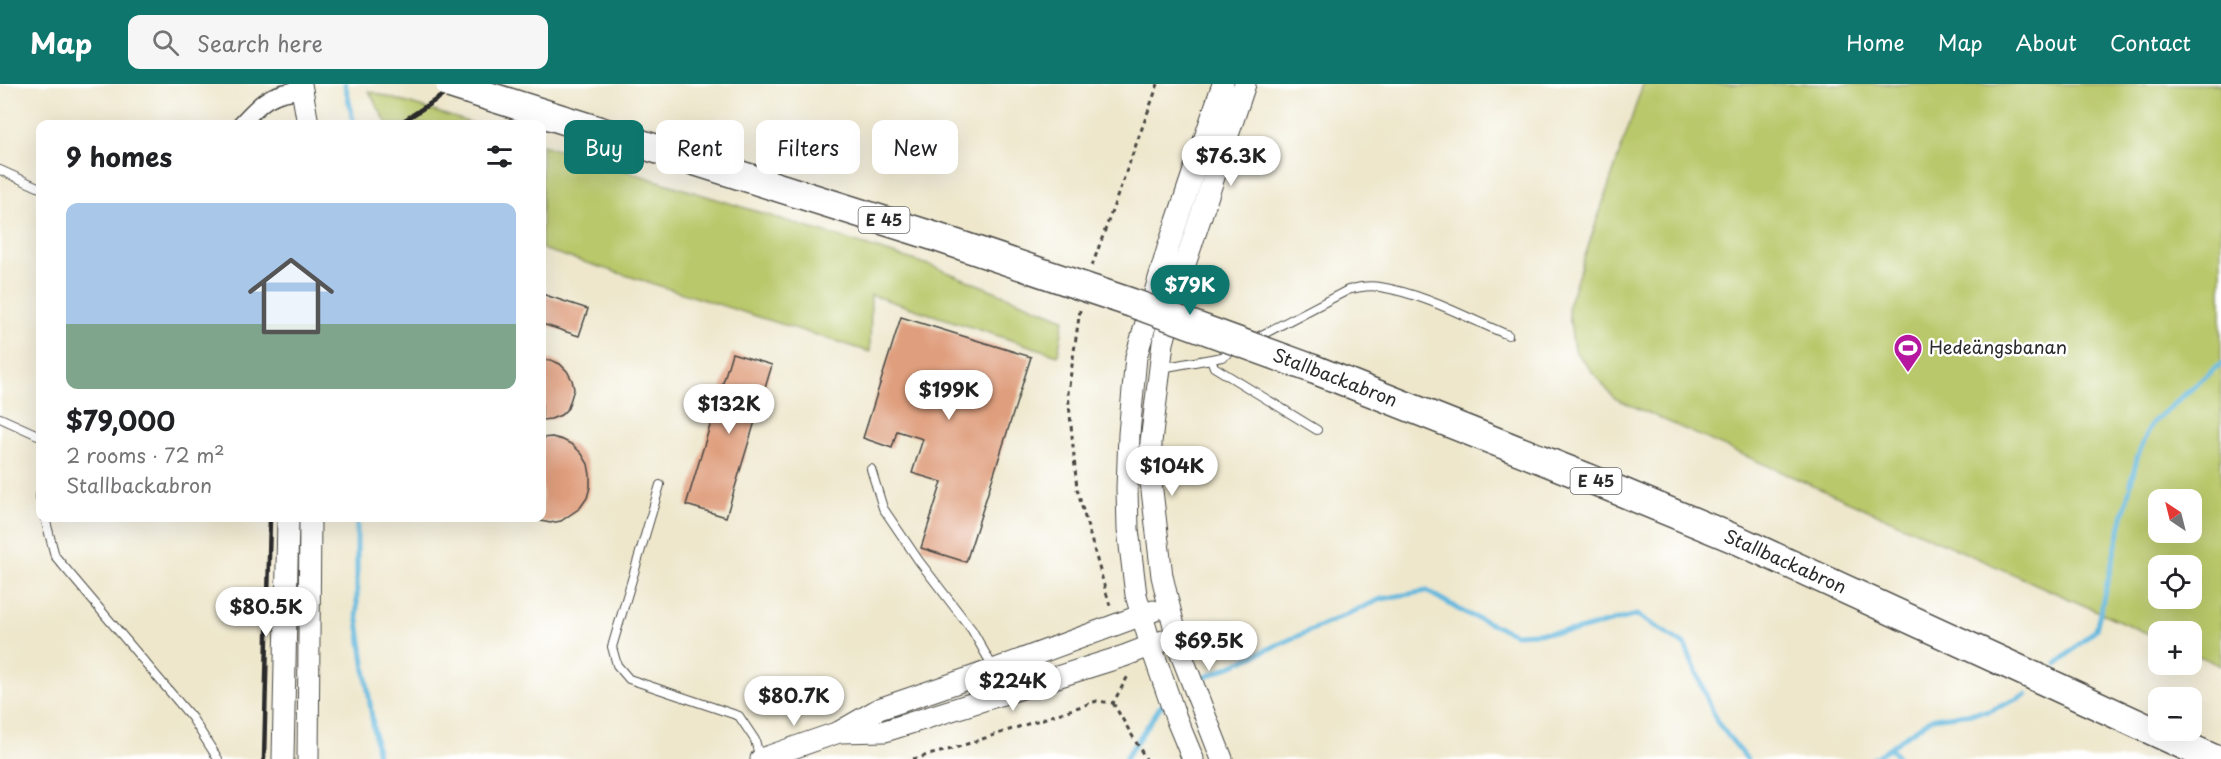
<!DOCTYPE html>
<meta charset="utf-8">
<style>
:root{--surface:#fff;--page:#f6f6f6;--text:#202124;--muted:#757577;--line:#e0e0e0;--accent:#0f766e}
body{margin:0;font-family:"Playpen Sans",sans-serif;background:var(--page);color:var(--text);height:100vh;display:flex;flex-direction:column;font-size:22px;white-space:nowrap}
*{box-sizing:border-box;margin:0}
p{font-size:20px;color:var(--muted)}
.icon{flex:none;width:33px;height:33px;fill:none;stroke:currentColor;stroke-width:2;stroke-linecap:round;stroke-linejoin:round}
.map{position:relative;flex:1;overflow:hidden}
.panel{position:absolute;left:36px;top:36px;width:510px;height:402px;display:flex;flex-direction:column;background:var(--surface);border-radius:12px;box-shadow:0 6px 24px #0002}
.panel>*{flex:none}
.top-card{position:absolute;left:564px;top:36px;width:570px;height:54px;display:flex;gap:12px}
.needle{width:39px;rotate:325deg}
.controls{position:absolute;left:2148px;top:405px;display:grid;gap:12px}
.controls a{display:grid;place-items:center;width:54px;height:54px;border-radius:12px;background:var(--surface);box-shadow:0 6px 24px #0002;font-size:30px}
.price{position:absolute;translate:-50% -51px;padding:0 14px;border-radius:21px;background:#fff;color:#222;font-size:20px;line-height:39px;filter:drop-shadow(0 2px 3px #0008)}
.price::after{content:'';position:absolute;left:50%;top:36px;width:18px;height:14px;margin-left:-9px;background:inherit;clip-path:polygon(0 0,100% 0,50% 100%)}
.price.selected{background:var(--accent);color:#fff}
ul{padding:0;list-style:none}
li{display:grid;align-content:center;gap:12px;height:318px;padding:0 30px}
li+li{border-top:2px solid var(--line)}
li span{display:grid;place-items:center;height:186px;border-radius:12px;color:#555}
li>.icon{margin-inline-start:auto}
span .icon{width:108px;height:108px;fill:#fffc;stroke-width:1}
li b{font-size:26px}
h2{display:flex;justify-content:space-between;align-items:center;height:72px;padding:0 30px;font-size:26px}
.tag{padding:0 21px;border-radius:12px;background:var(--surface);box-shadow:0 6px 24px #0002;font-size:21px;line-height:54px}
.tag.selected{background:var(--accent);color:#fff}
header{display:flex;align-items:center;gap:36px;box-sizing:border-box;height:84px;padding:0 30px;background:var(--accent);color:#fff}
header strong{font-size:28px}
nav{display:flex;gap:33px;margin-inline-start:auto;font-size:21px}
.search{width:420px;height:54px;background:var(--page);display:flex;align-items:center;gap:15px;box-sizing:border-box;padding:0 21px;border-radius:12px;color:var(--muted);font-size:22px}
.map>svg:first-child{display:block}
</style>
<header>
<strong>Map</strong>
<div class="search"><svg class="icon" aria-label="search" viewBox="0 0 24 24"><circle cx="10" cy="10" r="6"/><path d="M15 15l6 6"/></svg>Search here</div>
<nav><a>Home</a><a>Map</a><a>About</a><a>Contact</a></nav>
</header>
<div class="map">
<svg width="2221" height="675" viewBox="0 0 2221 675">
<rect width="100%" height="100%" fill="#fff"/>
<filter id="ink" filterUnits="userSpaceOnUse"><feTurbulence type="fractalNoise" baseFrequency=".0167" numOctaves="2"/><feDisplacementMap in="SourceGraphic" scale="12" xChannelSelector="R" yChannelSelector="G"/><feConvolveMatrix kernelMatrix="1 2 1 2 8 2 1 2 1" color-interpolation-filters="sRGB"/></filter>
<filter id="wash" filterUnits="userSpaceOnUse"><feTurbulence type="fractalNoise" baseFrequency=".008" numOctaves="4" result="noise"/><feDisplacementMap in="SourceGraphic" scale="24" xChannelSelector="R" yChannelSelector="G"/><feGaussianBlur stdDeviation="1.35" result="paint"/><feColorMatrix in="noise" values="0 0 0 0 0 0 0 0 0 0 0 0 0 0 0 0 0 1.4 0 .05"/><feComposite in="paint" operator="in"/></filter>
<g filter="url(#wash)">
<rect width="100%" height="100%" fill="#eee7cc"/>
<!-- green -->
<path fill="#b9c86a" stroke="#727a4a" stroke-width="1.5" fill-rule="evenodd" d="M1643 0H2221V582L2192 569V548H2158V554L1614 314 1574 266 1568 222ZM2158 416H2192V448H2158ZM2158 482H2192V514H2158Z
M369 7 475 40H387Z
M542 61 932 182 1064 235 1058 271 871 211 870 268 542 165Z"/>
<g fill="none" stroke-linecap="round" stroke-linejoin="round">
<!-- stream -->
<path stroke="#61b7dd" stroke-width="5" d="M345 0 354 40
M357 434V530L378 675
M2057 580 2096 545 2137 374 2151 340 2221 279
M1197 597 1381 515 1427 507 1465 529 1515 550 1575 547 1637 531 1685 561 1717 638 1747 675
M1890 664 1899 675
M1125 675 1160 623 1167 618
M1873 675 1932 634 1989 627 2026 611"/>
</g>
<g id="blocks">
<!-- building -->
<path fill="#df9e7d" d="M542 210 588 225 579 252 542 240Z
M901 233 1031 273 966 478 921 464 942 398 912 389 923 355 897 347 892 364 863 354Z
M732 269 772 281 726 433 686 421Z
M542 276H551L560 280 567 287 572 296 574 305 568 324 561 331 551 335 542 336Z
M552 353 563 356 573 361 582 370 588 380 590 391V403L587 414 580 424 561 437 550 439 528 434H542V354Z"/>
</g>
</g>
<g filter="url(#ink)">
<use href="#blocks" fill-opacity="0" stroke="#484743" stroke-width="1.5"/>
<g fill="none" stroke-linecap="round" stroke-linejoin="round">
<!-- service casing -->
<g stroke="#484743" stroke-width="10">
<path id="service" d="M0 86 40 104
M1252 256 1348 206C1358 203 1369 201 1380 203 1425 210 1467 234 1508 251
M1211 275 1222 273 1238 264
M1161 284 1211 275 1214 283 1317 346
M0 334 40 352
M871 385 883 424 919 477 972 546 989 576 1002 611
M660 401 612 563 617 581 629 595 739 632 755 656 760 675
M40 411V414
M45 434 55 472 192 634 218 675"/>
</g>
<!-- minor casing -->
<g stroke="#484743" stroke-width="19">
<path id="minor" d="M241 40C261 18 270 8 302 6"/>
</g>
<!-- tertiary casing -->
<g stroke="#484743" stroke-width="23">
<path id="tertiary" d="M301 0 308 40
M840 648 885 647 1124 572 1163 557
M283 675 288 434
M308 675 310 434
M761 675 839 648 879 625 993 586 1153 527
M1193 675 1176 634 1151 562 1136 511 1128 445 1127 404 1129 350 1136 273 1168 164 1223 0
M1222 675 1181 570 1169 522 1162 492 1151 398V358L1163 259 1180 195 1245 0"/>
</g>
<!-- trunk casing -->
<g stroke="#484743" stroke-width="31">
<path id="trunk" d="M1313 285 1588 394 1740 457 2214 675"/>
</g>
<!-- path -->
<path stroke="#484743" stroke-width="3" stroke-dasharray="4.5 4.5" stroke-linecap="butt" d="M1092 182 1158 0
M1080 226 1068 309 1077 405 1110 522
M1113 619 1146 675
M913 675 952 665 1097 617 1113 619 1128 592"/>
<!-- service -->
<use href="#service" stroke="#fff" stroke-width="8"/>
<!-- minor -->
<use href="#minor" stroke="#fff" stroke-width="16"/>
<!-- tertiary -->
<use href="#tertiary" stroke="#fff" stroke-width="21"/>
<!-- trunk -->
<use href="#trunk" stroke="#fff" stroke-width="28"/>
<!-- rail -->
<path stroke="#2b2b2b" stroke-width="4.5" d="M399 40 460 0
M264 675 270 434"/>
<!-- trunk-bridge casing -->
<g stroke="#484743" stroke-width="31" stroke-linecap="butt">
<path id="trunk-bridge" d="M450 0 933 152 1132 219 1313 285"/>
</g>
<!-- trunk-bridge -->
<use href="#trunk-bridge" stroke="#fff" stroke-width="28"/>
</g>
</g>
<!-- icons -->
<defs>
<g id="stadium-pin" transform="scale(1.5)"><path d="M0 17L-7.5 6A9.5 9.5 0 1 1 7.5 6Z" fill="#b5179e" stroke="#fff"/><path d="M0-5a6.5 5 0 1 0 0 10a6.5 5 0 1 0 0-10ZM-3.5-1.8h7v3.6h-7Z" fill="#fff"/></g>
</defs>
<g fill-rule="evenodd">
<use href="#stadium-pin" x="1908" y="264"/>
</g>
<g text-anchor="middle" stroke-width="5" stroke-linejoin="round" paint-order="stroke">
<!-- shield labels -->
<g fill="#fff" stroke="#6b6b6b" stroke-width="1.5">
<rect x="858.5" y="123" width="51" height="26" rx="4.5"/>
<rect x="1570.5" y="384" width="51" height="26" rx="4.5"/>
</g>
<g font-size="16" font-weight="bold" fill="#2b2b2b">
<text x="884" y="142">E 45</text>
<text x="1596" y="403">E 45</text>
</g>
<!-- poi labels -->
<g font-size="18" fill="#2b2b2b" stroke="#fff" text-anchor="start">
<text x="1929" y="270">Hedeängsbanan</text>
</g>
<!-- street labels -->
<g font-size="18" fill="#2b2b2b" stroke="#fff">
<text transform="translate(1335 294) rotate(21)" y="6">Stallbackabron</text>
<text transform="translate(1785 478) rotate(24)" y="6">Stallbackabron</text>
</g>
</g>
</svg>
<div class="controls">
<a><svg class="needle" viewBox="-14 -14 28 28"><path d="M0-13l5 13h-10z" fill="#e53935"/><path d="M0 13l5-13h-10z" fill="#757577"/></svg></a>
<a><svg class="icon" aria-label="locate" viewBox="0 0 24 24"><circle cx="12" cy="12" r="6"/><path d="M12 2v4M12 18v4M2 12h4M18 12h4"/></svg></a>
<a>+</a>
<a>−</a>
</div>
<b class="price" style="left:1231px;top:103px">$76.3K</b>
<b class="price selected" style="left:1190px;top:232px">$79K</b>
<b class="price" style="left:949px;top:337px">$199K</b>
<b class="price" style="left:729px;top:351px">$132K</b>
<b class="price" style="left:1172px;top:413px">$104K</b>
<b class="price" style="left:266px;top:554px">$80.5K</b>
<b class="price" style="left:1209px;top:588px">$69.5K</b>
<b class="price" style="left:1013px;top:628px">$224K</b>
<b class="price" style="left:794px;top:643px">$80.7K</b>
<div class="top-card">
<a class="tag selected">Buy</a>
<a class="tag">Rent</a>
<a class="tag">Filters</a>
<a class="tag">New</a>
</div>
<section class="panel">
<h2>9 homes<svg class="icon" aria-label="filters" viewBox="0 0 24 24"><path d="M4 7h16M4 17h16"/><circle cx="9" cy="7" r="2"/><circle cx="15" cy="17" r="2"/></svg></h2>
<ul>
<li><span style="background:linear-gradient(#a9c7e8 65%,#7fa58c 0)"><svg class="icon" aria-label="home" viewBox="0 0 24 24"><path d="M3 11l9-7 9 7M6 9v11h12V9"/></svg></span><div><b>$79,000</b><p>2 rooms · 72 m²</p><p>Stallbackabron</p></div></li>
</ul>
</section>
</div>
